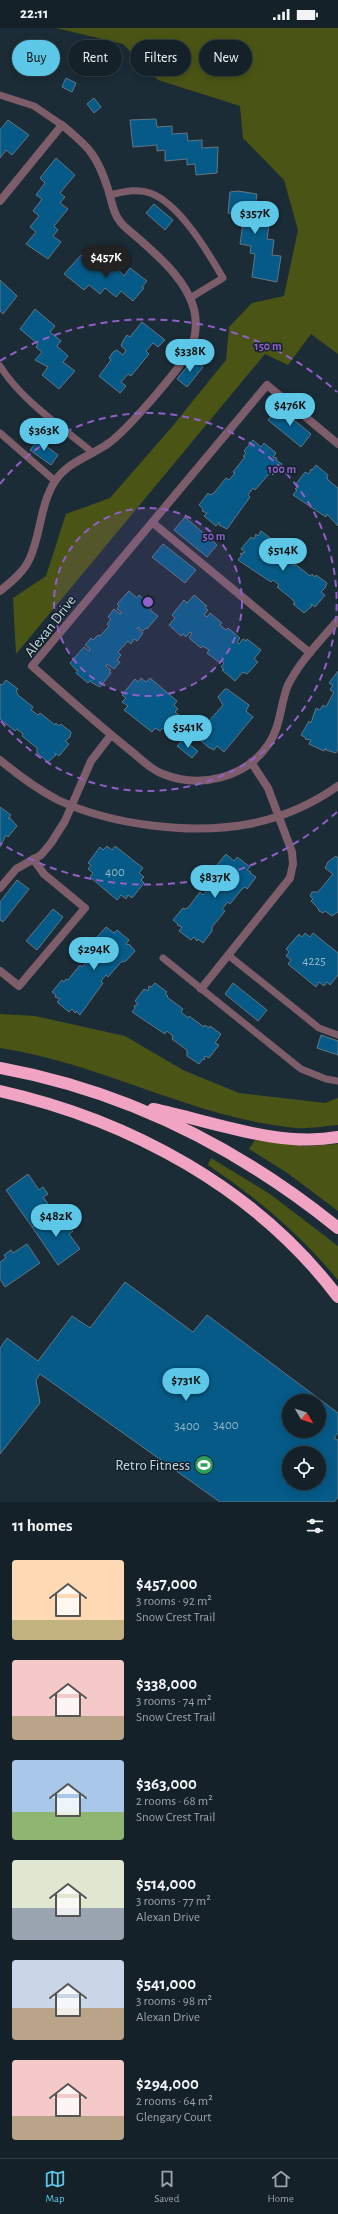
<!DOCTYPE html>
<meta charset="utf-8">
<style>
:root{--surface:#142129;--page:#212e35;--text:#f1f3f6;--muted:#9da3a8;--line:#333e46;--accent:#5cc7e7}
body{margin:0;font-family:"Alegreya Sans",sans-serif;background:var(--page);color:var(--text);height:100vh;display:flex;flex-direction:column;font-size:15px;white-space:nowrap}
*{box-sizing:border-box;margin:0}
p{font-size:13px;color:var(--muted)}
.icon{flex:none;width:22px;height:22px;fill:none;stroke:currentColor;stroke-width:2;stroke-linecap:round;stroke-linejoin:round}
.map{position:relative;height:1474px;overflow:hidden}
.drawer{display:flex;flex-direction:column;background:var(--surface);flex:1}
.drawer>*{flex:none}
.top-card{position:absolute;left:12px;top:12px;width:314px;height:36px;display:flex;gap:8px}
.needle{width:26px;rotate:129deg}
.fabs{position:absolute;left:282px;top:1366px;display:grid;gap:8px}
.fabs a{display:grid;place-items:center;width:44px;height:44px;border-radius:50%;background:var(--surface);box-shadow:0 2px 10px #0003,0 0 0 1px var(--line);font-size:20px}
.price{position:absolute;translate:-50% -34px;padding:0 9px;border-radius:14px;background:var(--accent);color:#111;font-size:13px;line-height:26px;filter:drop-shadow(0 1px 2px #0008)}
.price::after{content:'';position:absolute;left:50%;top:24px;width:12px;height:9px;margin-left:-6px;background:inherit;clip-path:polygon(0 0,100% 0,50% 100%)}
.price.selected{background:#222;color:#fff}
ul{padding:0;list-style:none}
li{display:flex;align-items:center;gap:12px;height:100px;padding:0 12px}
li span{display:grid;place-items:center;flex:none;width:112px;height:80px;border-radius:4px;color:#555}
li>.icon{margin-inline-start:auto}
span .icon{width:48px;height:48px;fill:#fffc;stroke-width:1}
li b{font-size:17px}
h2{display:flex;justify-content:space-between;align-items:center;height:48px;padding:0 12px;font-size:17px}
.tag{padding:0 14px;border-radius:18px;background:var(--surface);box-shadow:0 2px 10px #0003,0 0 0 1px var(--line);font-size:14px;line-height:36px}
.tag.selected{background:var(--accent);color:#111}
.status{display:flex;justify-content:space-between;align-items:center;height:28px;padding:0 20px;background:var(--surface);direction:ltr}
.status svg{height:11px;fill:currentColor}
.dock{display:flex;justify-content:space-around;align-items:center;height:56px;border-top:1px solid var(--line);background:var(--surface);font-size:11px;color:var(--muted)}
.dock a{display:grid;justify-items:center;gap:2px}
.dock .selected{color:var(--accent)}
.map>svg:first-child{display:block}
</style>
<div class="status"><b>22:11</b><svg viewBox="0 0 49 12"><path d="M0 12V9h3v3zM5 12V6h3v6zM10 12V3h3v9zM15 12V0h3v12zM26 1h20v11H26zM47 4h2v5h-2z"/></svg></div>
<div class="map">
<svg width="338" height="1474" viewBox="0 0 338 1474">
<rect width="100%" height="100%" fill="#1b2c37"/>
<!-- green -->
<path fill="#4a5515" d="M56 0H338V326L311 306 288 337 265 326 16 626 13 570 46 548 66 486 110 470 171 400 226 332 229 299 252 275 284 268 298 202 284 152 243 110 240 78 158 52 123 16Z
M0 986 35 988 125 1008 183 1042 239 1065 325 1075 338 1070V1097C324 1098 309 1101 296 1100 193 1090 101 1035 0 1020Z
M255 1112 306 1118 338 1116V1183L286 1144 249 1121Z
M211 1130 270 1166 338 1218V1252C299 1205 258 1171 208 1137Z"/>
<!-- building -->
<path fill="#065a87" stroke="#637684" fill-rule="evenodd" d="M66 50 76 55 72 64 62 59Z
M94 70 101 79 94 85 87 76Z
M156 91 157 99 172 98V106L187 105 188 113 202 112V120L218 119 217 145 196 147 195 136 187 137V131L165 133V122L157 123V117L133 119 130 92Z
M8 92 29 107 12 127 6 122 0 130V102Z
M56 130 75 147 60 165 65 169 60 175 68 181 54 198 58 202 53 208 61 214 48 231 26 216 36 204 30 199 39 188 33 183 42 171 36 167 45 155 40 150Z
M238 163 257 166 255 180 263 181 261 196 269 197 267 211 274 212 272 227 281 228 277 254 252 249 255 226 250 225 251 218 240 216 243 195 237 194 239 187 228 185 230 164Z
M154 176 173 192 165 202 146 185Z
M81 227 99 242 101 239 107 244 114 237 124 248 130 240 147 253 142 259 144 260 133 273 121 263 116 269 105 260 100 266 89 257 84 262 64 246Z
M0 252 17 268 3 286 0 283Z
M35 281 55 298 50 304 61 313 57 318 68 328 63 334 75 343 59 361 42 347 48 339 35 332 42 324 36 319 38 316 20 301Z
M142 294 165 312 158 319 153 315 146 323 149 326 131 348 128 346 121 354 126 358 120 365 99 348 111 332 109 330 113 324 117 322 123 327 126 322 121 318 123 313 127 307 130 309Z
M193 331 203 339 187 359 177 351Z
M278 379 311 406 301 419 268 392Z
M38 412 58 427 51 437 30 422Z
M253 412 261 419 264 415 276 425 273 429 277 430 276 432 282 436 273 447 271 445 268 447 255 462 253 460 248 467 250 469 227 501 219 497V494L216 498 204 488 207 485 202 483 203 481 199 477 208 465 210 467 214 465 226 450 229 452 235 445 233 444 245 429 243 428 246 425 244 423Z
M316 437 328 447 327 449 328 452 338 460V498L327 486 326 489 293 467 297 462 295 461 299 458 296 456 305 444 309 446 311 441 312 442Z
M185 489 217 517 207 529 174 502Z
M261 503 273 512 272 514 274 518 289 530 287 533 294 538 295 536 310 548 312 546 315 549 316 547 327 555 325 560 321 564 325 567 315 579 311 576 312 578 304 585 293 576 295 575 292 571 277 559 279 557 273 552 271 554 238 532 242 527 240 526 245 524 241 521 251 509 254 511 256 506 258 508Z
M163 516 196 542 185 555 152 529Z
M129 563 137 570 139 567 153 578 150 582 158 588 147 601 146 600 143 603 138 599 137 600 143 605 137 613 134 611 131 616 128 613 118 624 121 627 117 632 120 634 114 641 107 636 106 638 111 642 109 644 111 645 100 659 91 654V652L88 655 76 645 78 642H76L70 635 84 619 89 623 90 621 85 617 91 610 93 612 98 607 100 608 109 598 107 596 111 591 108 589 114 581 120 586 122 585 117 581 119 578 117 576Z
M194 567 207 578 205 580 208 582 204 587 207 589 210 585 222 595 220 597 226 602 228 600 240 610 237 614 239 616 243 611 246 613 247 611 261 622 254 631 258 634 247 646 243 644 235 653 222 642 224 641 221 639 224 635 222 633 220 635 207 625 209 622 203 618 201 620 189 610 192 605 190 604 186 609 183 606 181 608 169 597 175 590 172 587 184 572 187 575Z
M338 643V721L336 725 326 722V720L324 723 309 716 311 712 305 711 306 710 301 707 309 693 311 695 316 680 320 682 323 677 326 679 334 664 330 662 333 657 329 655Z
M141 650 146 654 150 650 177 673 174 677 178 681 175 684 179 687 166 702 163 700 160 703 155 700 152 704 124 682 128 678 122 674 126 670 122 667 135 651 138 654Z
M6 652 18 661 16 663 18 667 33 679 31 682 38 687 40 685 55 697 56 695 59 698 61 696 71 704 70 709 65 713 69 716 59 728 55 725 56 727 48 734 37 725V720L22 708 23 706 17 701 15 703 0 691V656L2 657Z
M225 661H227L249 677 246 683 253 689 224 724 217 718 214 722 208 719 196 708 223 677 218 669Z
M183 712 198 723 192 730 177 718Z
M0 779 11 787 8 791 10 790 17 798 8 809 6 807 0 819Z
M107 818 112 822 115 818 143 840 139 845 144 849 141 852 144 855 132 870 128 867 126 871 121 867 117 872 90 849 93 845 88 841 91 837 88 835 100 819 103 822Z
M226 826 234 833 237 829 250 839 247 842 251 844 250 845 256 849 247 861 245 859 242 861 230 876 228 874 222 881 225 883 212 899V903L203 915 198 911 197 913 194 909 191 912 179 903 182 899 177 897 178 896 173 892 183 880 185 881 188 880 200 864 203 867 209 860 207 858 219 843 217 842 220 839 217 837Z
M336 828 338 830V884L332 888 325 883 323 885 319 883 318 880 311 873 313 871 310 868 312 864H318L333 846 325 840 328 834Z
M17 852 29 861 3 894 0 892V874Z
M53 881 63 889 37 922 26 913Z
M106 899 114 905 117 902 129 912 126 916 130 917 135 923 126 933 121 934 108 949 106 947 101 953 103 955 80 987 76 983 75 985 72 981 69 984 57 974 60 971 55 969 56 967 52 964 62 952 64 954 66 951 68 952 80 937 82 939 88 932 86 930 98 916 96 914 99 911 97 909Z
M305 905 310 909 313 905 338 925V947L330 957 327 954 324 958 319 954 316 959 288 936 291 932 286 928 289 924 286 921 299 906 302 909Z
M155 955 167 964 165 966 168 968 167 969 183 981 181 984 188 990 189 988 204 999 205 997 209 1000 210 998 221 1006 215 1015 219 1017 209 1030 205 1028 204 1032 203 1031 199 1036 187 1028V1022L172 1011 173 1008 167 1003 165 1006 132 984 135 980 134 978 138 976 135 973 144 961 148 963 149 958 151 959Z
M233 955 267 982 258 993 225 966Z
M321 1007 338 1013V1027L317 1020Z
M28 1146 39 1162 43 1159 48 1166 43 1169 54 1184 32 1199 6 1162Z
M54 1184 64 1199 68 1196 73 1203 69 1206 80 1221 58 1237 32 1199Z
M27 1216 40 1235 5 1259 0 1251V1234L6 1230 4 1227 11 1222 13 1225Z
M125 1254 193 1304 207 1287 338 1385V1405L334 1410 338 1412V1469L334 1474H220L40 1346 36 1352 40 1375 0 1426V1320L7 1310 38 1333 72 1288 90 1300ZM289 1373H319V1403H289ZM289 1425H319V1455H289Z"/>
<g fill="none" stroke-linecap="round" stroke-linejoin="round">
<!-- lane -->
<path stroke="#7d5d6a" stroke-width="7" d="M0 67 34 78 62 97
M110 167C123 164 137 160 150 165 179 175 208 224 223 250L190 270
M0 338C22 373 61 398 93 425
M0 405 55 453
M228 927 319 1000 338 1007
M163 930 301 1041 326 1051 338 1053"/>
<!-- street -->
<path stroke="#7d5d6a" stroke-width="8" d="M0 173 62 97C89 119 97 127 108 161 111 170 113 185 119 192 123 199 133 205 139 211 158 228 179 246 190 270 197 285 198 304 191 319 183 338 124 406 106 417 88 429 68 434 55 453 40 477 41 505 30 530 24 544 11 554 0 563
M338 416 267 357 32 638C65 667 97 696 131 723 141 731 151 742 163 746 200 761 245 750 268 717 281 699 280 676 288 657 300 633 321 612 338 592
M153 495 310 625
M0 732C18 747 37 761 58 772 111 797 191 807 249 796 281 790 311 777 338 758
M0 860 16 841 41 827 51 815 65 793 91 733 111 707
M0 943 19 958 85 880 44 846 33 831
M201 961 290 850 293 836 292 824 268 760 251 734"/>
<!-- highway -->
<path stroke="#f1a3c3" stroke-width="12" d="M0 1040C125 1063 239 1120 338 1200
M0 1063C130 1092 257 1161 338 1269
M153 1081C211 1093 279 1120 338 1109"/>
</g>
<!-- distance rings -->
<circle cx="148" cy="574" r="94" fill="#935fc8" fill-opacity=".12"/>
<g fill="none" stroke="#935fc8" stroke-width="2" stroke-dasharray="7 5">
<circle cx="148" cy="574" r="94"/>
<path d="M0 456A189 189 0 1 1 0 692"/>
<path d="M337 784A283 283 0 0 1 0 815M0 333A283 283 0 0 1 337 364"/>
</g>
<!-- icons -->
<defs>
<g id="stadium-disc" transform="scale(1)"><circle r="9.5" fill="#2e9e5b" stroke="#11222d"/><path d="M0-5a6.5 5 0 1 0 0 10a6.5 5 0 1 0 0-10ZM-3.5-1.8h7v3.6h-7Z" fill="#fff"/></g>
</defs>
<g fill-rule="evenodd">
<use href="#stadium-disc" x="204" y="1437"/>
</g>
<g text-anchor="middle" stroke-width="3" stroke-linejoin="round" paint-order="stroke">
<!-- number labels -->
<g font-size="13" fill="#99b6c7">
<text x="115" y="848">400</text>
<text x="314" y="937">4225</text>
<text x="226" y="1401">3400</text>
<text x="187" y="1402">3400</text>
</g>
<!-- street labels -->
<g font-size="15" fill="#cad5dc" stroke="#11222d">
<text transform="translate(50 598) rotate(-52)" y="5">Alexan Drive</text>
</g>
<!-- poi labels -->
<g font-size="15" fill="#cad5dc" stroke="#11222d" text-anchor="end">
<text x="190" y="1442">Retro Fitness</text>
</g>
</g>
<circle cx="148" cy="574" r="6" fill="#935fc8" stroke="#11222d" stroke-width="2"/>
<g font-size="12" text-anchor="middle" font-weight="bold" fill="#935fc8" stroke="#11222d" stroke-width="3" stroke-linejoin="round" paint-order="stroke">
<text x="268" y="322">150 m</text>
<text x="282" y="445">100 m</text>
<text x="214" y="512">50 m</text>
</g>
</svg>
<div class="fabs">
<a><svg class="needle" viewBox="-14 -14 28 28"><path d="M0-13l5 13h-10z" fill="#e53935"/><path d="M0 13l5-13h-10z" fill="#9da3a8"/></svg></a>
<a><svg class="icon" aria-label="locate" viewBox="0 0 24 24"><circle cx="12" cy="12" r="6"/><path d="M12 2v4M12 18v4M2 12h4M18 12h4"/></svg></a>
</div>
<b class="price" style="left:255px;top:207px">$357K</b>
<b class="price selected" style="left:106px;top:251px">$457K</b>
<b class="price" style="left:190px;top:345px">$338K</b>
<b class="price" style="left:290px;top:399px">$476K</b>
<b class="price" style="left:44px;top:424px">$363K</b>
<b class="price" style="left:283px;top:544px">$514K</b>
<b class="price" style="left:188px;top:721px">$541K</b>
<b class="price" style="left:215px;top:871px">$837K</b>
<b class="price" style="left:94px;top:943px">$294K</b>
<b class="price" style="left:56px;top:1210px">$482K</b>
<b class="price" style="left:186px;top:1374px">$731K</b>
<div class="top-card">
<a class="tag selected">Buy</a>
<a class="tag">Rent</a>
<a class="tag">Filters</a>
<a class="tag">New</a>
</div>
</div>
<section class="drawer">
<h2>11 homes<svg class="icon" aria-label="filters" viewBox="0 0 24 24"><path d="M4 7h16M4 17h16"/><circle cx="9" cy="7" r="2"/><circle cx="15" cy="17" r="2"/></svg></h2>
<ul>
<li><span style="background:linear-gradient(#ffd9b3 75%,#c2b280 0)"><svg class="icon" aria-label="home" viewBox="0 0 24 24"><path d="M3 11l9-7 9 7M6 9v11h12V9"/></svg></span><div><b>$457,000</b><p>3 rooms · 92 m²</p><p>Snow Crest Trail</p></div></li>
<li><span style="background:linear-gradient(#f6c9c9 70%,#b9a48a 0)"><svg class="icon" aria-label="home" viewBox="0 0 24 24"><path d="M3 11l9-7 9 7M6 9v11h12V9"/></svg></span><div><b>$338,000</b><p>3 rooms · 74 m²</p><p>Snow Crest Trail</p></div></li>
<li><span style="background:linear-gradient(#a9c7e8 65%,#8fb573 0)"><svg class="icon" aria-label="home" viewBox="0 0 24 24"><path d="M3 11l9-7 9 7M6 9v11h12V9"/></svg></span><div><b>$363,000</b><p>2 rooms · 68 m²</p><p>Snow Crest Trail</p></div></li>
<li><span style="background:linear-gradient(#dfe7d0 60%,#9aa5b1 0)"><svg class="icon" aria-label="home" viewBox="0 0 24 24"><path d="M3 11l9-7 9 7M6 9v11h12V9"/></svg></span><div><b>$514,000</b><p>3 rooms · 77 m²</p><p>Alexan Drive</p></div></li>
<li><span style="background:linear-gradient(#c9d6e8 60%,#b9a48a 0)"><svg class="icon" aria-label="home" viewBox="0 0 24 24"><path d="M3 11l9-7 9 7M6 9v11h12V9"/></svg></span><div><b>$541,000</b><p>3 rooms · 98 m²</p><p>Alexan Drive</p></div></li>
<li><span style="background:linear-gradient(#f6c9c9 70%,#b9a48a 0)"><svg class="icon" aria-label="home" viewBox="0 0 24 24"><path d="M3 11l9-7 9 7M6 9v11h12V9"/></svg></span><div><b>$294,000</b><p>2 rooms · 64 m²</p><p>Glengary Court</p></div></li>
</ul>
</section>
<nav class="dock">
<a class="selected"><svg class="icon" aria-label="map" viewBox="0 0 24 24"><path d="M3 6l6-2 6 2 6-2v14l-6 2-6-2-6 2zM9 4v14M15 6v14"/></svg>Map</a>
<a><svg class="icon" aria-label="saved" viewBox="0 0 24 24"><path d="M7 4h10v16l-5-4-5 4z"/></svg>Saved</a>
<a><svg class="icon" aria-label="home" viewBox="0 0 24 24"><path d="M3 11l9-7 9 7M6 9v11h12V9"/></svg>Home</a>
</nav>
